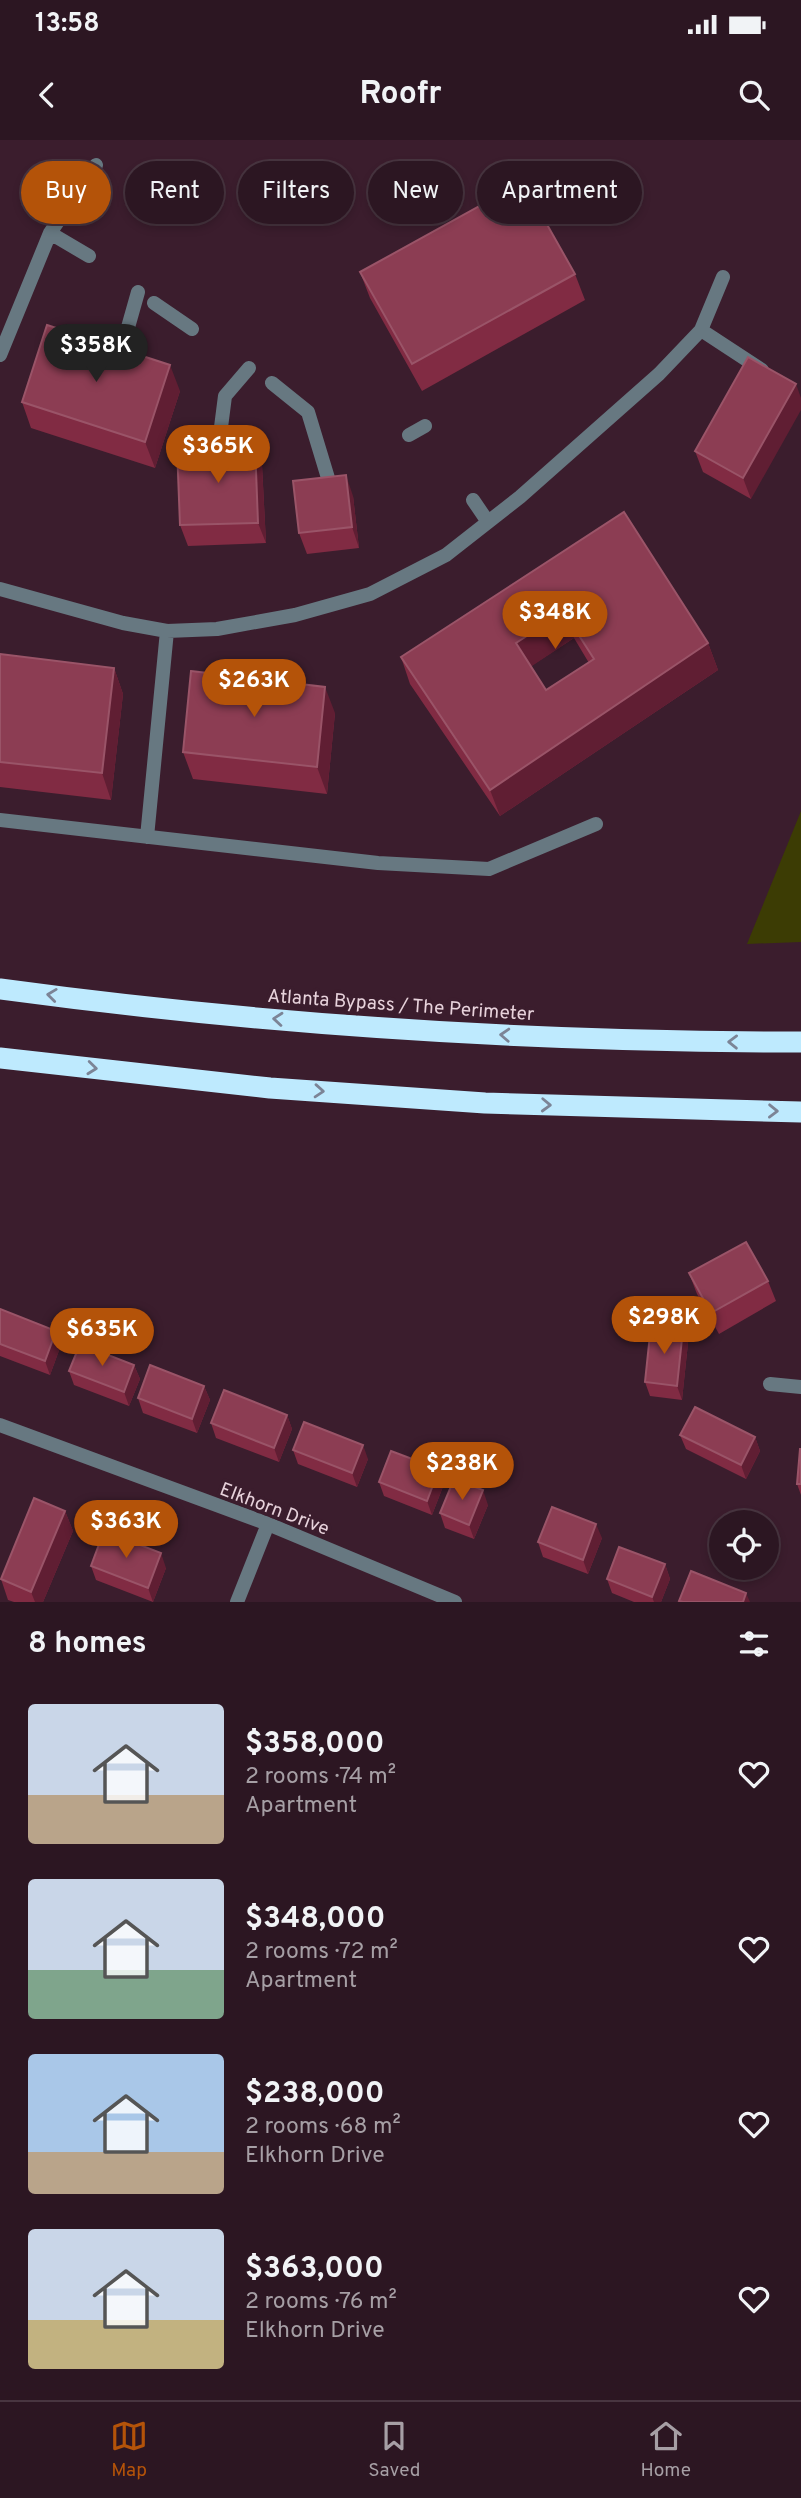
<!DOCTYPE html>
<meta charset="utf-8">
<style>
:root{--surface:#2c1622;--page:#38232f;--text:#f1f3f6;--muted:#a69fa5;--line:#483540;--accent:#b45309}
body{margin:0;font-family:Overpass,sans-serif;background:var(--page);color:var(--text);height:100vh;display:flex;flex-direction:column;font-size:26px;white-space:nowrap}
*{box-sizing:border-box;margin:0}
p{font-size:23px;color:var(--muted)}
.icon{flex:none;width:38px;height:38px;fill:none;stroke:currentColor;stroke-width:2;stroke-linecap:round;stroke-linejoin:round}
.map{position:relative;height:1462px;overflow:hidden}
.drawer{display:flex;flex-direction:column;background:var(--surface);flex:1}
.drawer>*{flex:none}
.hud{position:absolute;left:21px;top:21px;width:760px;height:63px;display:flex;gap:14px}
.buttons{position:absolute;left:709px;top:1370px;display:grid;gap:14px}
.buttons a{display:grid;place-items:center;width:70px;height:70px;border-radius:50%;background:var(--surface);box-shadow:0 4px 10px #0003,0 0 0 2px var(--line);font-size:35px}
.price{position:absolute;translate:-50% -60px;padding:0 16px;border-radius:24px;background:var(--accent);color:#fff;font-size:23px;line-height:46px;filter:drop-shadow(0 2px 4px #0008)}
.price::after{content:'';position:absolute;left:50%;top:42px;width:21px;height:16px;margin-left:-10px;background:inherit;clip-path:polygon(0 0,100% 0,50% 100%)}
.price.on{background:#222;color:#fff}
ul{padding:0;list-style:none}
li{display:flex;align-items:center;gap:21px;height:175px;padding:0 28px}
li span{display:grid;place-items:center;flex:none;width:196px;height:140px;border-radius:7px;color:#555}
li>.icon{margin-inline-start:auto}
span .icon{width:84px;height:84px;fill:#fffc;stroke-width:1}
li b{font-size:30px}
h2{display:flex;justify-content:space-between;align-items:center;height:84px;padding:0 28px;font-size:30px}
.tag{padding:0 24px;border-radius:32px;background:var(--surface);box-shadow:0 4px 10px #0003,0 0 0 2px var(--line);font-size:24px;line-height:63px}
.tag.on{background:var(--accent);color:#fff}
.status{display:flex;justify-content:space-between;align-items:center;height:49px;padding:0 35px;background:var(--surface);direction:ltr}
.status svg{height:19px;fill:currentColor}
header{display:flex;justify-content:space-between;align-items:center;height:91px;padding:0 28px;background:var(--surface);font-size:32px;font-weight:700}
.tab-bar{display:flex;justify-content:space-around;align-items:center;height:98px;border-top:2px solid var(--line);background:var(--surface);font-size:19px;color:var(--muted)}
.tab-bar a{display:grid;justify-items:center;gap:4px}
.tab-bar .on{color:var(--accent)}
.map>svg:first-child{display:block}
</style>
<div class="status"><b>13:58</b><svg viewBox="0 0 49 12"><path d="M0 12V9h3v3zM5 12V6h3v6zM10 12V3h3v9zM15 12V0h3v12zM26 1h20v11H26zM47 4h2v5h-2z"/></svg></div>
<header><svg class="icon" aria-label="back" viewBox="0 0 24 24"><path d="M15 5l-7 7 7 7"/></svg>Roofr<svg class="icon" aria-label="search" viewBox="0 0 24 24"><circle cx="10" cy="10" r="6"/><path d="M15 15l6 6"/></svg></header>
<div class="map">
<svg width="801" height="1462" viewBox="0 0 801 1462">
<rect width="100%" height="100%" fill="#3b1d2d"/>
<!-- green -->
<path fill="#3c3c04" d="M801 671V802L747 804Z"/>
<g fill="none" stroke-linecap="round" stroke-linejoin="round">
<!-- service -->
<path stroke="#677881" stroke-width="14" d="M50 93 89 116
M154 163 192 189
M701 190 762 230
M123 205 138 152
M0 215 50 93 96 25
M272 243 308 272 328 338
M220 295 225 256 249 228
M409 295 425 286
M473 360 488 382
M0 449 123 483 167 491 217 489 295 475 370 454 446 415 520 357 659 234 701 190 723 137
M0 680 378 723 489 729 596 684
M147 697 167 491"/>
<!-- minor -->
<path stroke="#677881" stroke-width="14" d="M770 1244 801 1247
M0 1285 268 1384 455 1462
M237 1462 268 1384"/>
<!-- motorway -->
<path stroke="#beeafe" stroke-width="21" d="M0 849C265 885 534 902 801 902
M0 918 270 948 485 963 801 972"/>
</g>
<!-- wall -->
<path fill="#812b43" fill-rule="evenodd" d="M360 132 575 134 585 160 422 251 370 158Z
M748 217 751 359 703 332 695 311Z
M180 251 155 328 31 288 22 262Z
M262 325 266 403 188 406 180 385Z
M353 356 359 408 307 414 299 393Z
M624 372 708 503 718 530 500 676 410 544 401 517ZM574 498 589 523 546 550 531 526Z
M0 514 114 528 123 554 111 660 0 647Z
M335 573 327 654 193 639 183 612Z
M689 1133 768 1141 776 1161 719 1194 697 1154Z
M0 1169 61 1205 50 1235 0 1216Z
M683 1189 688 1203 682 1260 650 1256 645 1242Z
M134 1225 140 1239 129 1266 74 1245 69 1231Z
M204 1246 210 1260 197 1293 143 1273 138 1258Z
M287 1275 292 1289 279 1322 216 1298 211 1283Z
M680 1295 755 1297 760 1311 746 1339 686 1309Z
M801 1309V1355L797 1344Z
M293 1310 368 1319 357 1347 298 1324Z
M439 1329 444 1344 432 1375 384 1356 379 1342Z
M488 1365 474 1399 445 1388 440 1373Z
M65 1371 73 1391 43 1462H14L8 1460 1 1439Z
M602 1398 588 1434 543 1417 538 1402Z
M665 1424 670 1439 661 1462H634L612 1453 607 1439Z
M91 1426 166 1428 153 1462 96 1440Z"/>
<!-- shaded-wall -->
<path fill="#601e33" d="M170 225 180 251 155 328 145 302Z
M796 244 801 258V270L751 359 743 338Z
M255 304 262 325 266 403 258 383Z
M346 335 353 356 359 408 352 387Z
M564 472 574 498 526 530 516 503Z
M708 503 718 530 500 676 490 650Z
M114 528 123 554 111 660 102 633Z
M325 547 335 573 327 654 317 627Z
M683 1189 688 1203 682 1260 677 1246Z
M56 1191 61 1205 50 1235 45 1221Z
M134 1225 140 1239 129 1266 124 1252Z
M204 1246 210 1260 197 1293 192 1279Z
M287 1275 292 1289 279 1322 274 1308Z
M755 1297 760 1311 746 1339 741 1325Z
M363 1305 368 1319 357 1347 352 1333Z
M439 1329 444 1344 432 1375 427 1361Z
M483 1350 488 1365 474 1399 469 1385Z
M65 1371 73 1391 43 1462H35L31 1452Z
M596 1384 602 1398 588 1434 583 1420Z
M161 1413 166 1428 153 1462 148 1448Z
M665 1424 670 1439 661 1462H654L652 1457Z
M746 1453 750 1462H743Z"/>
<!-- building -->
<path fill="#8c3d53" stroke="#9a5468" stroke-width="2" fill-rule="evenodd" d="M523 42 575 134 412 224 360 132Z
M47 185 170 225 145 302 22 262Z
M748 217 796 244 743 338 695 311Z
M255 304 258 383 180 385 177 307Z
M346 335 352 387 299 393 293 341Z
M624 372 708 503 490 650 401 517ZM564 472 594 519 546 550 516 503Z
M0 514 114 528 102 633 0 622Z
M191 531 325 547 317 627 183 612Z
M746 1102 768 1141 711 1173 689 1133Z
M0 1169 56 1191 45 1221 0 1204Z
M651 1185 683 1189 677 1246 645 1242Z
M80 1204 134 1225 124 1252 69 1231Z
M150 1225 204 1246 192 1279 138 1258Z
M224 1250 287 1275 274 1308 211 1283Z
M695 1267 755 1297 741 1325 680 1295Z
M304 1282 363 1305 352 1333 293 1310Z
M800 1309H801V1344H797Z
M391 1311 439 1329 427 1361 379 1342Z
M454 1339 483 1350 469 1385 440 1373Z
M34 1358 65 1371 31 1452 1 1439Z
M552 1367 596 1384 583 1420 538 1402Z
M104 1391 161 1413 148 1448 91 1426Z
M619 1407 665 1424 652 1457 607 1439Z
M691 1431 746 1453 743 1462H683L679 1461Z"/>
<!-- one-way arrows -->
<defs><path id="oneway-chevron" d="M-2-3.5L2.5 0L-2 3.5" fill="none" stroke-width="1.6" stroke-linecap="round" stroke-linejoin="round" transform="scale(1.75)"/></defs>
<g stroke="#7c8496">
<use href="#oneway-chevron" transform="translate(52 855) rotate(-173)"/>
<use href="#oneway-chevron" transform="translate(278 879) rotate(-175)"/>
<use href="#oneway-chevron" transform="translate(505 895) rotate(-177)"/>
<use href="#oneway-chevron" transform="translate(733 902) rotate(-179)"/>
<use href="#oneway-chevron" transform="translate(92 928) rotate(6)"/>
<use href="#oneway-chevron" transform="translate(319 951) rotate(4)"/>
<use href="#oneway-chevron" transform="translate(546 965) rotate(2)"/>
<use href="#oneway-chevron" transform="translate(773 971) rotate(1)"/>
</g>
<g text-anchor="middle" stroke-width="7" stroke-linejoin="round" paint-order="stroke">
<!-- street labels -->
<g font-size="19" fill="#e8d3dc" stroke="#3b1d2d">
<text transform="translate(401 864) rotate(4)" y="7">Atlanta Bypass / The Perimeter</text>
<text transform="translate(275 1368) rotate(21)" y="7">Elkhorn Drive</text>
</g>
</g>
</svg>
<div class="buttons">
<a><svg class="icon" aria-label="locate" viewBox="0 0 24 24"><circle cx="12" cy="12" r="6"/><path d="M12 2v4M12 18v4M2 12h4M18 12h4"/></svg></a>
</div>
<b class="price on" style="left:96px;top:244px">$358K</b>
<b class="price" style="left:218px;top:345px">$365K</b>
<b class="price" style="left:555px;top:511px">$348K</b>
<b class="price" style="left:254px;top:579px">$263K</b>
<b class="price" style="left:664px;top:1216px">$298K</b>
<b class="price" style="left:102px;top:1228px">$635K</b>
<b class="price" style="left:462px;top:1362px">$238K</b>
<b class="price" style="left:126px;top:1420px">$363K</b>
<div class="hud">
<a class="tag on">Buy</a>
<a class="tag">Rent</a>
<a class="tag">Filters</a>
<a class="tag">New</a>
<a class="tag">Apartment</a>
</div>
</div>
<section class="drawer">
<h2>8 homes<svg class="icon" aria-label="filters" viewBox="0 0 24 24"><path d="M4 7h16M4 17h16"/><circle cx="9" cy="7" r="2"/><circle cx="15" cy="17" r="2"/></svg></h2>
<ul>
<li><span style="background:linear-gradient(#c9d6e8 65%,#b9a48a 0)"><svg class="icon" aria-label="home" viewBox="0 0 24 24"><path d="M3 11l9-7 9 7M6 9v11h12V9"/></svg></span><div><b>$358,000</b><p>2 rooms · 74 m²</p><p>Apartment</p></div><svg class="icon" aria-label="heart" viewBox="0 0 24 24"><path d="M12 20l-8-8c-3-5 5-10 8-4 3-6 11-1 8 4z"/></svg></li>
<li><span style="background:linear-gradient(#c9d6e8 65%,#7fa58c 0)"><svg class="icon" aria-label="home" viewBox="0 0 24 24"><path d="M3 11l9-7 9 7M6 9v11h12V9"/></svg></span><div><b>$348,000</b><p>2 rooms · 72 m²</p><p>Apartment</p></div><svg class="icon" aria-label="heart" viewBox="0 0 24 24"><path d="M12 20l-8-8c-3-5 5-10 8-4 3-6 11-1 8 4z"/></svg></li>
<li><span style="background:linear-gradient(#a9c7e8 70%,#b9a48a 0)"><svg class="icon" aria-label="home" viewBox="0 0 24 24"><path d="M3 11l9-7 9 7M6 9v11h12V9"/></svg></span><div><b>$238,000</b><p>2 rooms · 68 m²</p><p>Elkhorn Drive</p></div><svg class="icon" aria-label="heart" viewBox="0 0 24 24"><path d="M12 20l-8-8c-3-5 5-10 8-4 3-6 11-1 8 4z"/></svg></li>
<li><span style="background:linear-gradient(#c9d6e8 65%,#c2b280 0)"><svg class="icon" aria-label="home" viewBox="0 0 24 24"><path d="M3 11l9-7 9 7M6 9v11h12V9"/></svg></span><div><b>$363,000</b><p>2 rooms · 76 m²</p><p>Elkhorn Drive</p></div><svg class="icon" aria-label="heart" viewBox="0 0 24 24"><path d="M12 20l-8-8c-3-5 5-10 8-4 3-6 11-1 8 4z"/></svg></li>
</ul>
</section>
<nav class="tab-bar">
<a class="on"><svg class="icon" aria-label="map" viewBox="0 0 24 24"><path d="M3 6l6-2 6 2 6-2v14l-6 2-6-2-6 2zM9 4v14M15 6v14"/></svg>Map</a>
<a><svg class="icon" aria-label="saved" viewBox="0 0 24 24"><path d="M7 4h10v16l-5-4-5 4z"/></svg>Saved</a>
<a><svg class="icon" aria-label="home" viewBox="0 0 24 24"><path d="M3 11l9-7 9 7M6 9v11h12V9"/></svg>Home</a>
</nav>
